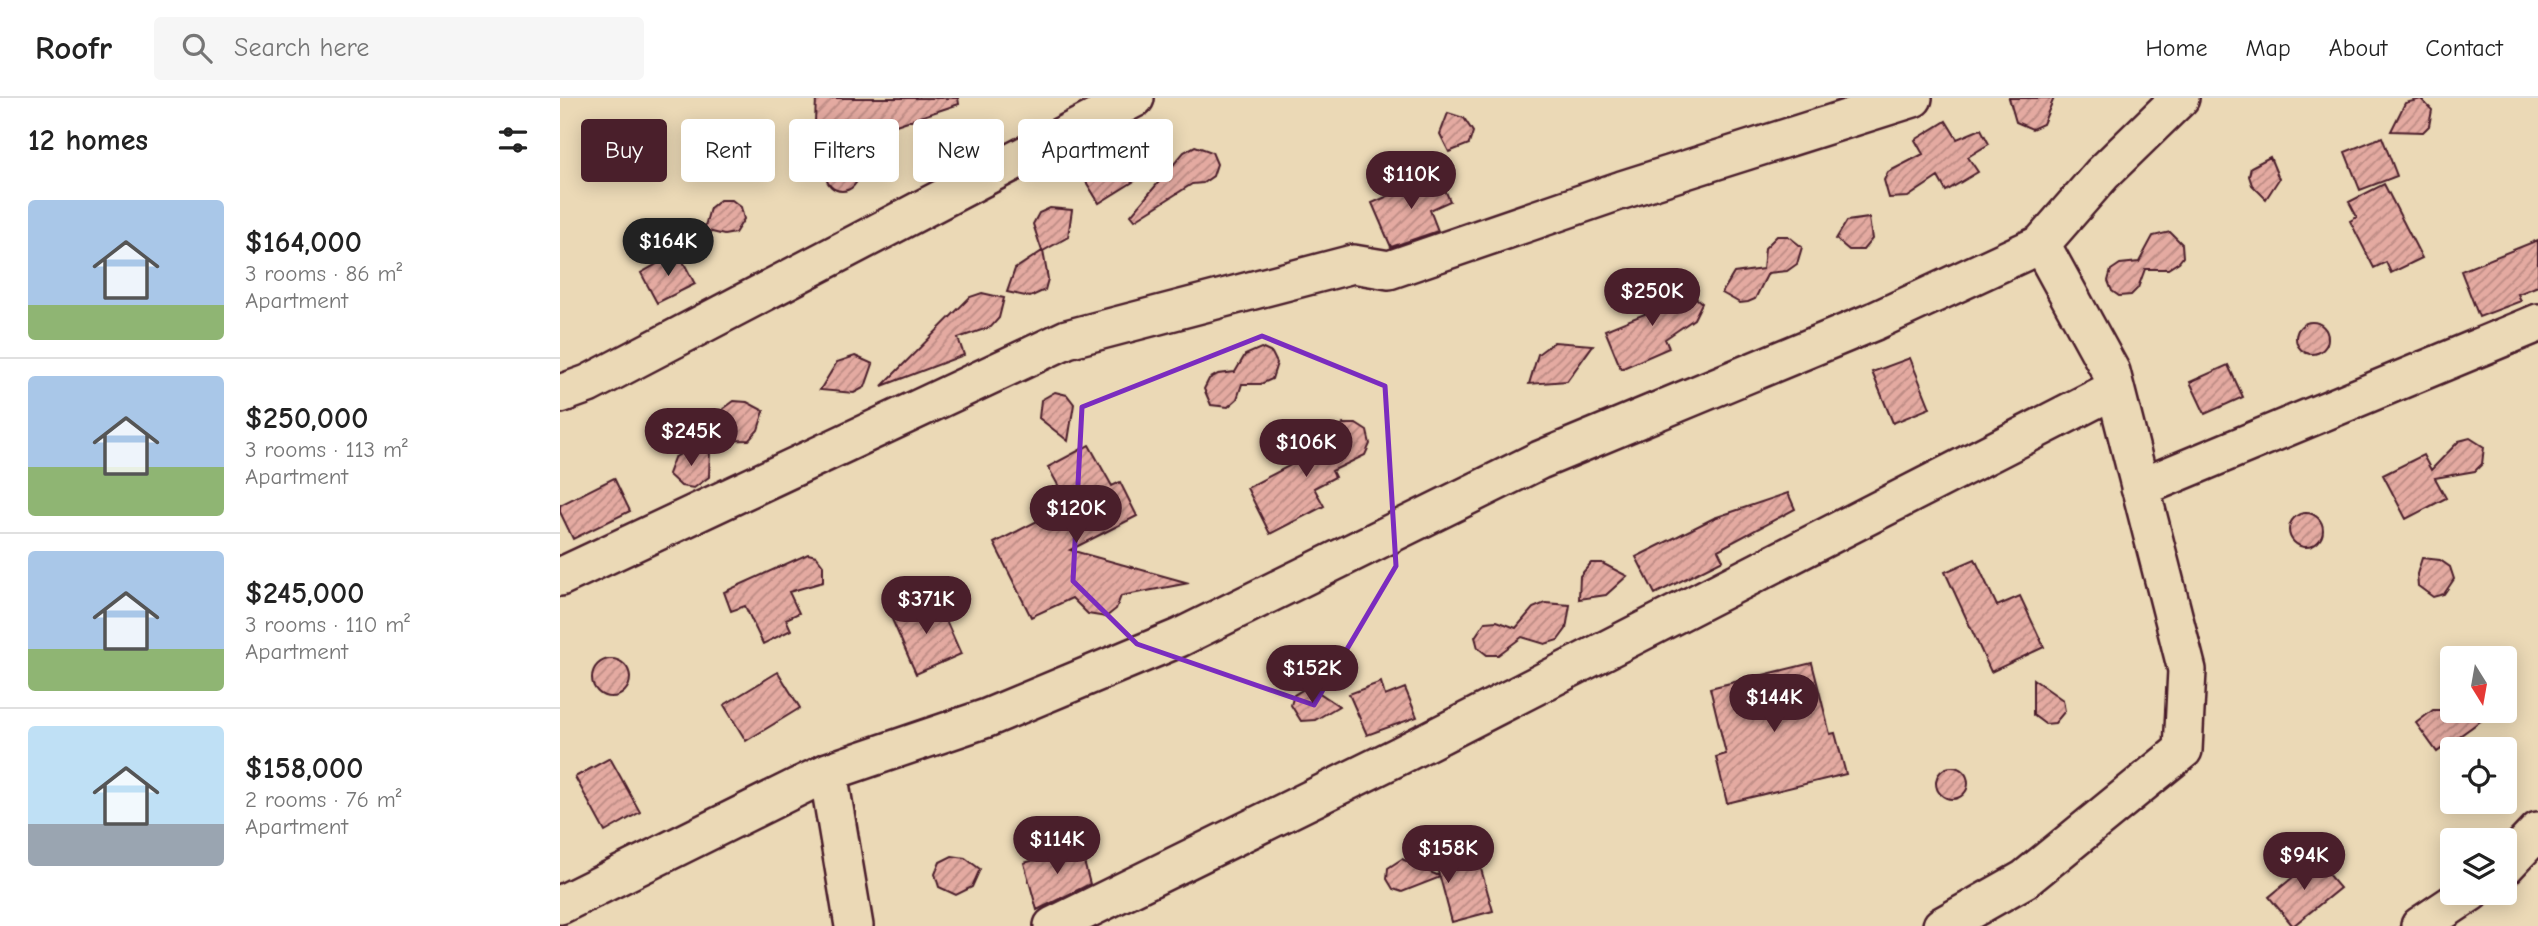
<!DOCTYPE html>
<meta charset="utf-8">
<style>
:root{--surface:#fff;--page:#f6f6f6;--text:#222;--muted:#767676;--line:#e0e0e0;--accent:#4a1f2b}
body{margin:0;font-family:"Comic Neue",sans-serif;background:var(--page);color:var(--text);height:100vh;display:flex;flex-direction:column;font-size:26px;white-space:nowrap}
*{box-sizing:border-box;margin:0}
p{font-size:23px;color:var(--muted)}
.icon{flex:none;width:38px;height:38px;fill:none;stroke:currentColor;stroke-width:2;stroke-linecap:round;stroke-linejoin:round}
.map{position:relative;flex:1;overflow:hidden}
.drawer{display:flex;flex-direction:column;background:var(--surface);width:560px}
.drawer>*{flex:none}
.hud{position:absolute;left:21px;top:21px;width:665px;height:63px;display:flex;gap:14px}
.needle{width:46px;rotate:169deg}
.controls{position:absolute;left:1880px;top:548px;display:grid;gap:14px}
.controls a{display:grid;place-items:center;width:77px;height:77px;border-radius:7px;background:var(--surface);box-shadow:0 4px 18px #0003;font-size:35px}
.price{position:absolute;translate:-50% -60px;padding:0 16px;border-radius:24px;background:var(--accent);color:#fff;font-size:23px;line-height:46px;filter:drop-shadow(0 2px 4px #0008)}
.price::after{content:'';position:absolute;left:50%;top:42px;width:21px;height:16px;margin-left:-10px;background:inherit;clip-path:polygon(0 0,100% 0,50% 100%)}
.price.on{background:#222;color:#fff}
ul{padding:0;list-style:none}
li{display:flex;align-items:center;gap:21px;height:175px;padding:0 28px}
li+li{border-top:2px solid var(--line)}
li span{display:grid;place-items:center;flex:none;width:196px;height:140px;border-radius:7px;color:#555}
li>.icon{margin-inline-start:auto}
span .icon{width:84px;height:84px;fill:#fffc;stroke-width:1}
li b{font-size:30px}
h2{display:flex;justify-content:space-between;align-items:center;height:84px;padding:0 28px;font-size:30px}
.chip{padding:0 24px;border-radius:7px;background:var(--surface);box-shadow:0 4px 18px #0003;font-size:24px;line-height:63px}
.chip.on{background:var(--accent);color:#fff}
header{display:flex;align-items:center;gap:42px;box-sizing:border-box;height:98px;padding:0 35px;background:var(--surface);border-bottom:2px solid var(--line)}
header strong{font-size:33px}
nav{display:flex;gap:38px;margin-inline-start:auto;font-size:24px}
.search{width:490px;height:63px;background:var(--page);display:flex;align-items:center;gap:18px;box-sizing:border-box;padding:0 24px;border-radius:7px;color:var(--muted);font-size:26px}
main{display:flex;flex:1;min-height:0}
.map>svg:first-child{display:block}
</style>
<header>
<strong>Roofr</strong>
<div class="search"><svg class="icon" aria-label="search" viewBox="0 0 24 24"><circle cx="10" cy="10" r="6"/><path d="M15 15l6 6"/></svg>Search here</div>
<nav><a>Home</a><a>Map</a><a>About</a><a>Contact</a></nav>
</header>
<main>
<section class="drawer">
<h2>12 homes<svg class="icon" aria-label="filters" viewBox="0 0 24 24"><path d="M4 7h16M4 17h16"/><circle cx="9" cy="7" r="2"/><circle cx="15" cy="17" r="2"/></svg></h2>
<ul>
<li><span style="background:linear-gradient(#a9c7e8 75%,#8fb573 0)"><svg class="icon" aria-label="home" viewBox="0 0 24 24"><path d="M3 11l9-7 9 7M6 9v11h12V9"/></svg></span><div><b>$164,000</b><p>3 rooms · 86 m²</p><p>Apartment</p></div></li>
<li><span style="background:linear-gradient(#a9c7e8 65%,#8fb573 0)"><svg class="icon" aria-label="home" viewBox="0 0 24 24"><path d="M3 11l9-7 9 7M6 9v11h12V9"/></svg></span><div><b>$250,000</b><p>3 rooms · 113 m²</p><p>Apartment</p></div></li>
<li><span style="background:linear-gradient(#a9c7e8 70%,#8fb573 0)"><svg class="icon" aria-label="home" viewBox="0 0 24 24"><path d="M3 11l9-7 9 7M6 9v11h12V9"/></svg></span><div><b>$245,000</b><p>3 rooms · 110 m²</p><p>Apartment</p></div></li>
<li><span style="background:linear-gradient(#bfe0f5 70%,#9aa5b1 0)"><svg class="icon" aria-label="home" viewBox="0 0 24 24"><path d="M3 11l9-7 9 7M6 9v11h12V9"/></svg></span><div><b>$158,000</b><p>2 rooms · 76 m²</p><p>Apartment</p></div></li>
</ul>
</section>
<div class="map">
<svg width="1978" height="828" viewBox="0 0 1978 828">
<defs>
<pattern id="building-hatch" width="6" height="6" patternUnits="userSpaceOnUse" patternTransform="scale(1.75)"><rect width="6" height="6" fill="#e4aaa1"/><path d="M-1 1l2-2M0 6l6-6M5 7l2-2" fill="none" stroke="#bb8a83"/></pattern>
</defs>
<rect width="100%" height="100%" fill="#ebd9b6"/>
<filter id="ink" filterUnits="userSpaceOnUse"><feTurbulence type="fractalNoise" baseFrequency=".0143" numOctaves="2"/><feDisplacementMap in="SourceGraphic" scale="14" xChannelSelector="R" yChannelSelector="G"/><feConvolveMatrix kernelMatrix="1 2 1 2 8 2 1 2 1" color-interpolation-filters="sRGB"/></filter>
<g filter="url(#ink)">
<!-- building -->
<path fill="url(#building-hatch)" stroke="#4a1f2b" stroke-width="2" d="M256 0H398L399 6 330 29 255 24Z
M1449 0H1494L1483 26 1472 31 1456 24Z
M1861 1 1872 12 1869 28 1863 34 1831 33 1845 5Z
M888 15 904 20 913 34 909 46 889 54 880 36Z
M1386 23 1397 41 1421 31 1429 46 1408 59 1418 74 1386 93 1378 79 1348 99 1329 100 1324 82 1328 74 1363 56 1355 42Z
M1822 39 1837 78 1800 92 1785 54Z
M570 43 589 74 539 105 520 74Z
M635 48 652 54 657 66 653 78 643 85 632 86 575 122 571 117 624 54Z
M1710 59 1719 81 1706 101 1692 87 1689 78 1691 69Z
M266 77a16 16 0 1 1 32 0a16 16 0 1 1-32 0Z
M878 76 890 103 870 112 878 133 831 149 812 105Z
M1824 86 1862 160 1831 175 1826 164 1814 170 1790 123 1797 119 1789 104Z
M160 102H172L181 109 184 121 175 135 164 137 144 132 150 110Z
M490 110 512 112 508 139 483 153 488 181 485 192 470 199 447 194 455 171 482 153 473 126 479 115Z
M1309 120 1312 141 1303 152H1289L1276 141 1287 123Z
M1610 134 1622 146 1623 159 1619 164 1608 171H1585L1578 190 1571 197 1559 198 1552 193 1548 183 1551 172 1560 166 1579 164 1593 138Z
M1217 138H1228L1242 149 1237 166 1227 173 1208 175 1195 201 1188 204 1180 205 1162 195 1174 175 1203 171 1205 150Z
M1978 142V188L1958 196 1961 203 1919 219 1901 173Z
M118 154 135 186 97 205 81 175Z
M1114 192 1127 193 1142 205 1134 221 1105 241 1109 250 1061 271 1045 232 1097 211 1103 199Z
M422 195 444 200 439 220 431 229 398 240 404 257 322 288 410 199Z
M1736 240a16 16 0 1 1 32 0a16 16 0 1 1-32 0Z
M994 244 1033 247 1007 283 969 286 978 256Z
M701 250 712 255 717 265 712 281 701 286H682L677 301 668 309 651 307 644 291 649 281 658 276 675 274 685 257Z
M295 258 313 266 305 289 294 295 260 292 277 264Z
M1350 260 1370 310 1333 325 1312 274Z
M1668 267 1683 299 1645 316 1630 284Z
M495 294 507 297 514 306 508 343 479 320 481 302Z
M174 303 187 304 204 313 198 332 189 342 157 343 163 311Z
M783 326H796L807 333 810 346 805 357 772 373 775 379 754 390 764 408 710 436 687 390 761 351 764 357 774 334Z
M1910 340 1924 349 1922 366 1915 373 1875 380 1886 400 1846 421 1823 377 1863 357 1871 372 1899 343Z
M529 347 552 388 560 384 577 418 510 452 629 485 561 498 556 511 546 519 528 516 512 500 471 519 434 445 509 407 488 369Z
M130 350 150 353 149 379 134 390 121 388 108 376 114 360Z
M54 380 70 413 13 441 0 414V407Z
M1228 395 1235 411 1158 452 1163 462 1095 496 1076 459 1154 420Z
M1729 432a17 17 0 1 1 34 0a17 17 0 1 1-34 0Z
M248 456 256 458 263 467V484L229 494 239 515 226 521 231 532 203 546 185 508 171 513 164 494Z
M1862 460 1880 462 1890 469 1894 481 1884 496 1873 499 1858 488 1857 476Z
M1415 461 1437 508 1460 498 1484 549 1431 574 1385 474Z
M1031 465H1042L1067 478 1046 497 1019 501 1020 478Z
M376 500 401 556 356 576 331 519Z
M985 505 1010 507 1006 531 998 542 985 546 962 539 938 557H927L918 550 915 539 925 524 937 523 956 530 973 510Z
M32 580a19 19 0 1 1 38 0a19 19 0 1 1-38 0Z
M1252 565 1270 636 1275 635 1286 676 1167 705 1156 659 1166 656 1150 590Z
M218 574 240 610 186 643 164 607Z
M1473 581 1503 602 1505 613 1495 625 1485 626 1473 617Z
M821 584 825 598 845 590 857 619 807 637 789 596Z
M744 591 755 592 779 608 755 622 741 623 731 607 734 597Z
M1873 612H1936L1877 654 1856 625Z
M50 660 80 714 45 734 15 679Z
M1376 685a16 16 0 1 1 32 0a16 16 0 1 1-32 0Z
M520 749 530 786 477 812 464 765Z
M917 757 933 813 892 824 880 779 842 794 833 791 827 781 828 770 842 761 879 778 877 768Z
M392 758 405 760 420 771 412 789 396 797 379 789 375 776 380 764Z
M1755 761 1780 790 1733 828 1709 799Z"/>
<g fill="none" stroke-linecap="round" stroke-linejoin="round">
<!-- minor casing -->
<g stroke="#4a1f2b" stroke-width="42">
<path id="minor" d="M0 296 28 286 575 0
M1580 390 1978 225
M0 479 507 241 793 166 829 172 1062 92 1353 0
M268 674 294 828
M1944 769 1978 733
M0 807 268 674 427 620 619 540 980 362 1315 223 1481 146 1542 76 1620 0
M493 828 837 659 1555 291
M1382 828 1465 781 1623 652 1627 572 1551 274 1481 146
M1860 828 1911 794"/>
</g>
<!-- minor -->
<use href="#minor" stroke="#ebd9b6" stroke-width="37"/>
</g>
</g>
<!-- marked area -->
<path fill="none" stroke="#7b2cbf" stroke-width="5" stroke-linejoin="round" d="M702 238 825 288 836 468 754 607 577 546 513 483 522 309Z"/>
</svg>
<div class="controls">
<a><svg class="needle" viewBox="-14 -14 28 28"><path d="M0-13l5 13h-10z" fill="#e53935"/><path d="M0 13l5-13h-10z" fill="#767676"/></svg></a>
<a><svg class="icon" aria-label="locate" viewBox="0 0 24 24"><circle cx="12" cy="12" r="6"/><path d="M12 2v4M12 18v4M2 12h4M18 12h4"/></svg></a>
<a><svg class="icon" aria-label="layers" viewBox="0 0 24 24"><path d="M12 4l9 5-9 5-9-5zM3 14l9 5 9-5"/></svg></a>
</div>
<b class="price" style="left:851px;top:113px">$110K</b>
<b class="price on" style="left:108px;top:180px">$164K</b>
<b class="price" style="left:1092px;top:230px">$250K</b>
<b class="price" style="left:131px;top:370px">$245K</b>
<b class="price" style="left:746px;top:381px">$106K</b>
<b class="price" style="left:516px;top:447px">$120K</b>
<b class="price" style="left:366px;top:538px">$371K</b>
<b class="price" style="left:752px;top:607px">$152K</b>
<b class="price" style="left:1214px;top:636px">$144K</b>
<b class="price" style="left:497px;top:778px">$114K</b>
<b class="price" style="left:888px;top:787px">$158K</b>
<b class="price" style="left:1744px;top:794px">$94K</b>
<div class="hud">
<a class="chip on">Buy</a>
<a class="chip">Rent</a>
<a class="chip">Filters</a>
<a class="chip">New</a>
<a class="chip">Apartment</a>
</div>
</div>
</main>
